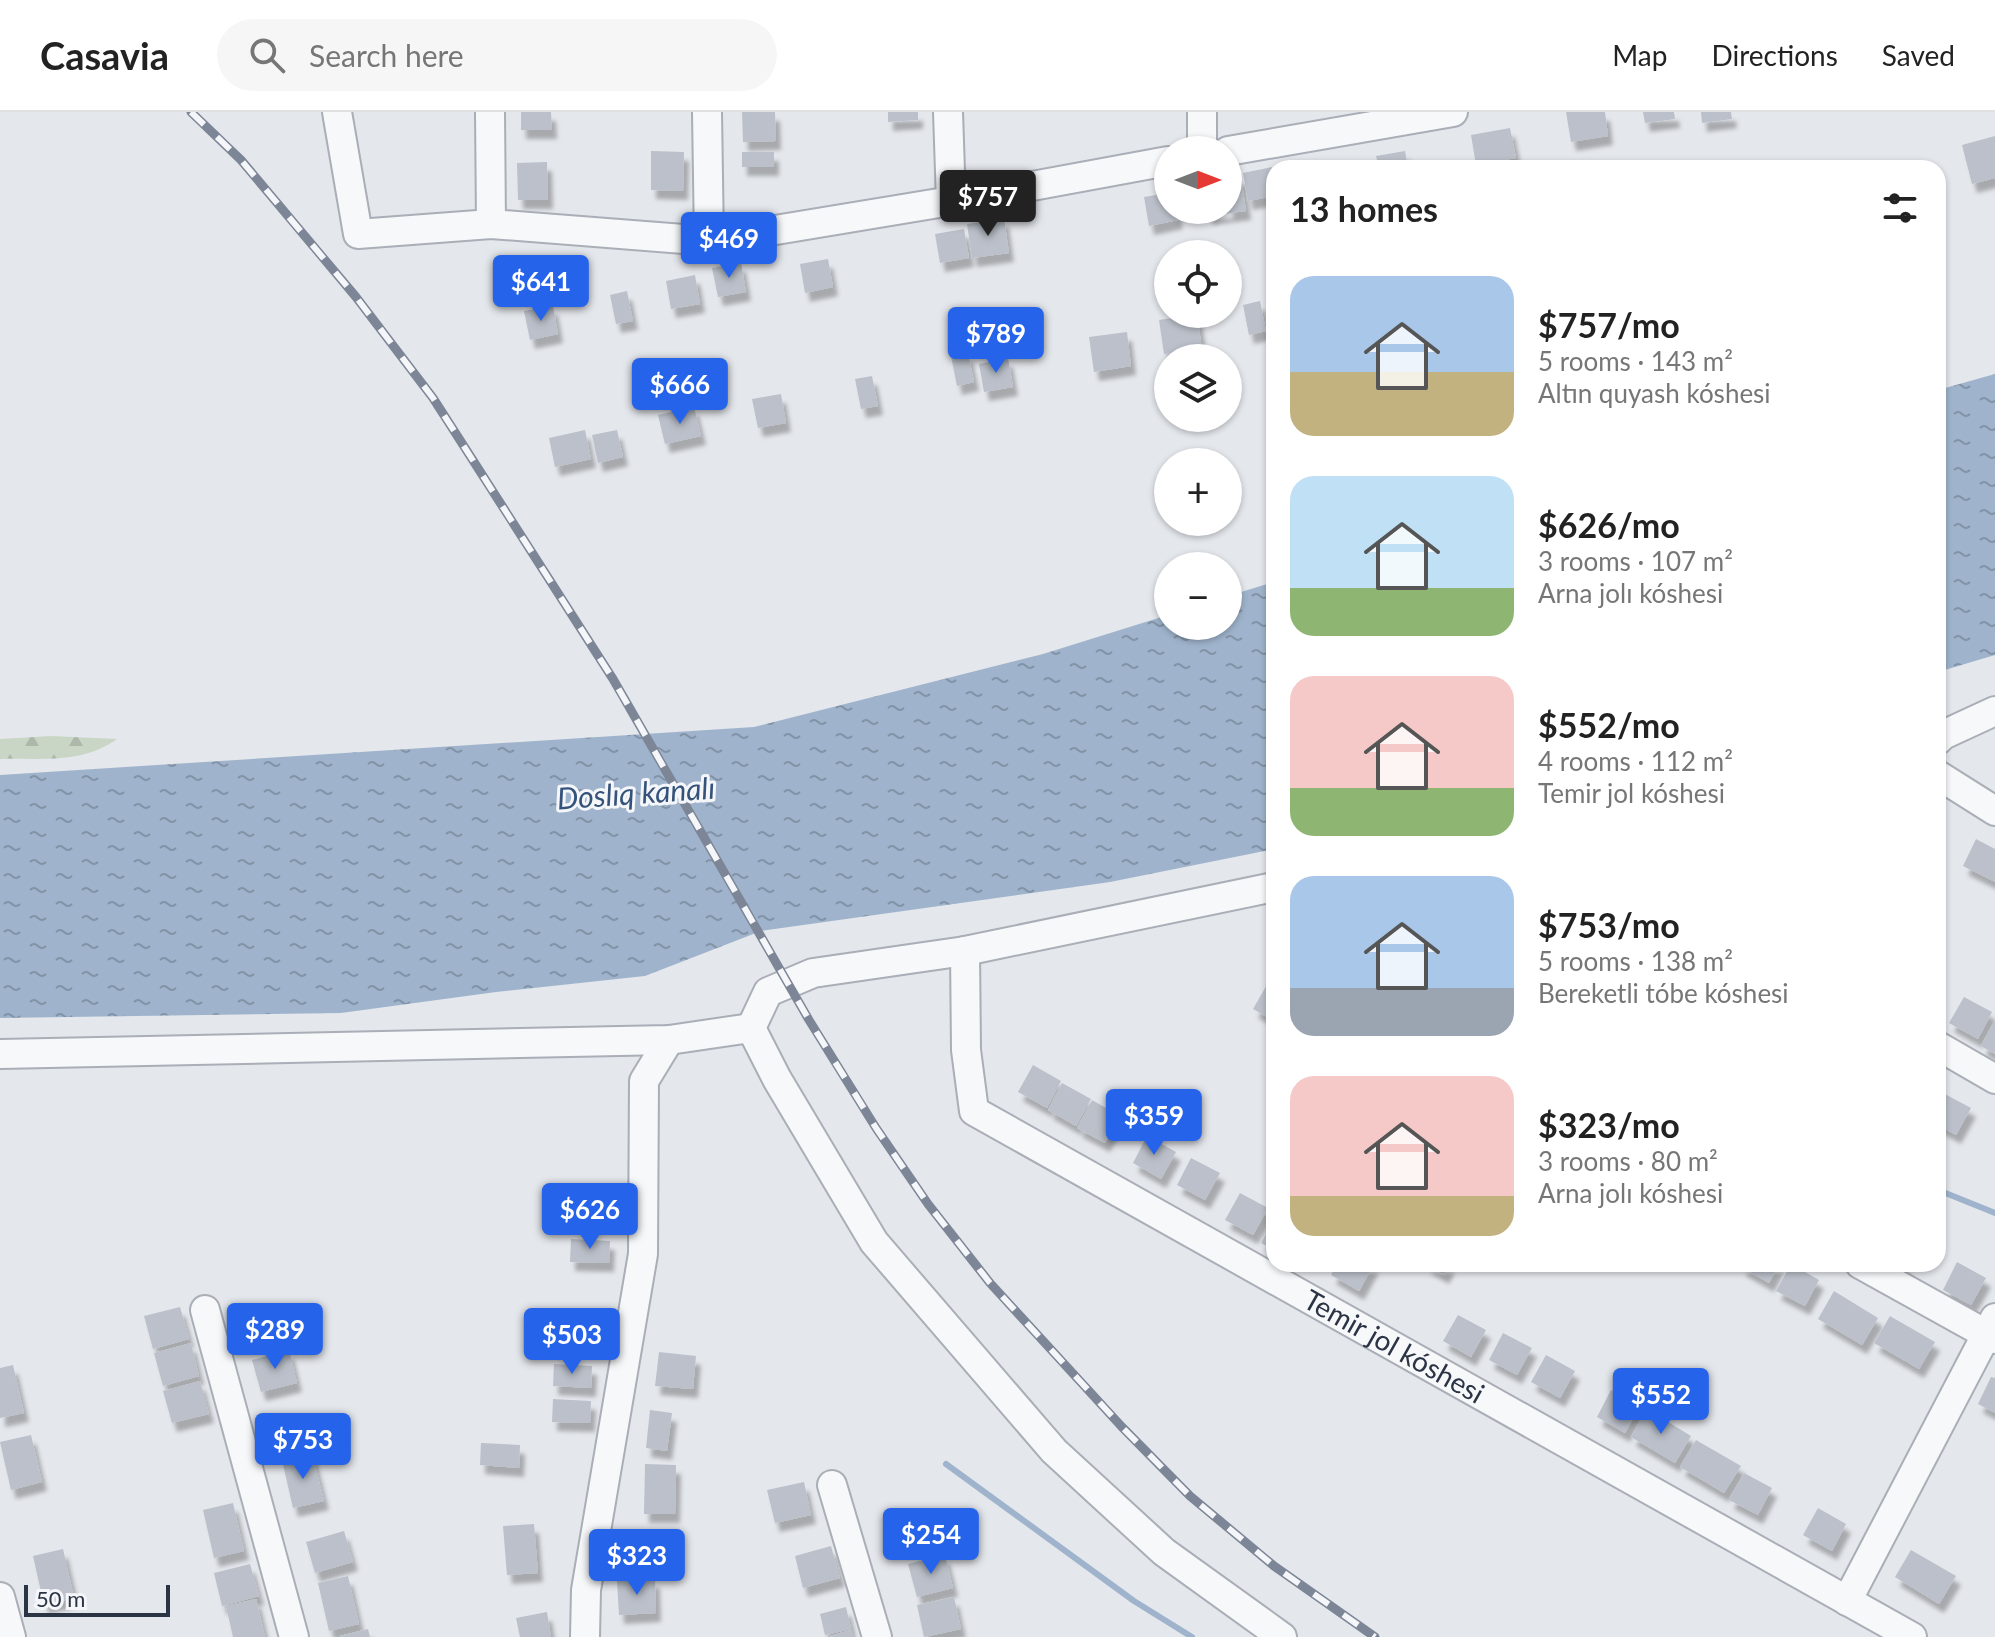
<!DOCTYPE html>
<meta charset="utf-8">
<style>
:root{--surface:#fff;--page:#f6f6f6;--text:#222;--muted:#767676;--line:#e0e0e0;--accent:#2563eb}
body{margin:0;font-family:Lato,sans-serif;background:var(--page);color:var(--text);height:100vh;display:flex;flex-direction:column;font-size:30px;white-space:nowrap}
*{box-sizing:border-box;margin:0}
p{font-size:26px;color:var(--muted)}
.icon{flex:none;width:44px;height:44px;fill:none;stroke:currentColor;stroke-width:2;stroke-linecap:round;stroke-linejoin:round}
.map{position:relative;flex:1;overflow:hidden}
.details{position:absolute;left:1266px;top:48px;width:680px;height:1112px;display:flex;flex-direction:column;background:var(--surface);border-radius:24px;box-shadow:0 2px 6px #0004}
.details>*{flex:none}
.needle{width:52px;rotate:90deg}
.fabs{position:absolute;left:1154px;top:24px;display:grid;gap:16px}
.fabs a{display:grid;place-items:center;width:88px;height:88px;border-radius:50%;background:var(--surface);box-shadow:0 2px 6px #0004;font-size:40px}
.scale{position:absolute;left:24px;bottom:20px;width:146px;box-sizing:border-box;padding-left:8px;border:4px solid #2b3445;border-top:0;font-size:22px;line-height:28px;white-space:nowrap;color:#2b3445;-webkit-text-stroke:6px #f4f6f9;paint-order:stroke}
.price{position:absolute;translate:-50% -68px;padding:0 18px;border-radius:8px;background:var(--accent);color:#fff;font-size:26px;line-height:52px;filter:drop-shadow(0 2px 4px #0008)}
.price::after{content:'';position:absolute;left:50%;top:48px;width:24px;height:18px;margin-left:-12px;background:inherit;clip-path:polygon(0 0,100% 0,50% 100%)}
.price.on{background:#222;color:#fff}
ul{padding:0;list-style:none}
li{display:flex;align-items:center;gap:24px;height:200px;padding:0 24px}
li span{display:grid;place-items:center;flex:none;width:224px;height:160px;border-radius:24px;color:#555}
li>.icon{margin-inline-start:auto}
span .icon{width:96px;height:96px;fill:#fffc;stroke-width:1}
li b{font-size:34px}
h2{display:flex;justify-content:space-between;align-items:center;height:96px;padding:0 24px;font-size:34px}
header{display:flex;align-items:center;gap:48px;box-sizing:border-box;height:112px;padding:0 40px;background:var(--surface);border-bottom:2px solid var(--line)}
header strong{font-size:38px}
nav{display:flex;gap:44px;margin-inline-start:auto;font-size:28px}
.search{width:560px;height:72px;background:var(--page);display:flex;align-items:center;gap:20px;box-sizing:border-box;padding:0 28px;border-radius:44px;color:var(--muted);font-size:30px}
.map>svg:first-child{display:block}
</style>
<header>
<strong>Casavia</strong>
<div class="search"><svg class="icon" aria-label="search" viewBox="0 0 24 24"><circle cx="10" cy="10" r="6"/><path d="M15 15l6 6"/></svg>Search here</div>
<nav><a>Map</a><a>Directions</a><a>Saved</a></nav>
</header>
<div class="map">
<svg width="1995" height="1525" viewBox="0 0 1995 1525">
<defs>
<pattern id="forest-firs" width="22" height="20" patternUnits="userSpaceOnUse" patternTransform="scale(2)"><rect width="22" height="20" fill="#c9d6c5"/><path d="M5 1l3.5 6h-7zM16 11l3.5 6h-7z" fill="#adb8ab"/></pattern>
<pattern id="water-ripples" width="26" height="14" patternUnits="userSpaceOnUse" patternTransform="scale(2)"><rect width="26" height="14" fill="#9fb4cc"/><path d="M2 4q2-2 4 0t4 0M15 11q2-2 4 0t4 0" fill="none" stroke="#8293a7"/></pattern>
<filter id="shadow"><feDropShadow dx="5" dy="9" stdDeviation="2" flood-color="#0004"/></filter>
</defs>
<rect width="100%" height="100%" fill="#e4e7ec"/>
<!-- forest -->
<path fill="url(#forest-firs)" d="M51 624 117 627C83 652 41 646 0 647V627Z"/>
<!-- water -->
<path fill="url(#water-ripples)" d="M1995 262V543L1938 560V278Z
M1274 470V737L1110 770 761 819 645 864 496 880 341 901 0 906V663L754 615 1043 542 1168 503V514H1228V484Z"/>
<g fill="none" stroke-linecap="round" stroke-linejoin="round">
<!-- stream -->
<path stroke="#9fb4cc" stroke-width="6" d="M1938 1078 1995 1101
M946 1352 1134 1489 1192 1525"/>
</g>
<!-- building -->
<path fill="#bbc0ca" filter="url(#shadow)" d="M521 0H551L552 18H521Z
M742 0H775L776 29 743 30Z
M888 0H918V8L888 10Z
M1566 0H1605L1608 24 1571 30Z
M1643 0H1674L1675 7 1645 11Z
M1701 0H1731L1732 7 1702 11Z
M1510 16 1516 46 1476 53 1471 23Z
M1995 24V66L1972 72 1962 33Z
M651 39 684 40 683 79 651 78Z
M1405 39 1408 56H1379L1376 44Z
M742 40H774V55H742Z
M547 50 548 88H518L517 51Z
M1272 55 1274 84 1248 89 1243 61Z
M1241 64 1246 99 1208 104 1207 98H1228V66Z
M1168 81V98H1176L1178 108 1149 114 1144 85Z
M1004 106 1009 141 972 146 967 112Z
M964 117 969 146 940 151 935 122Z
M828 147 833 175 805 181 800 152Z
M741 151 746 180 718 185 712 156Z
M695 163 700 192 671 197 666 169Z
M627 179 633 209 616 212 610 183Z
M1260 189 1266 219 1249 223 1243 193Z
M553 194 558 222 530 228 524 199Z
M1197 202 1202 237 1164 242 1159 208Z
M1127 220 1131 254 1094 260 1089 225Z
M968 241 974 270 957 274 951 244Z
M1008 246 1013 275 984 280 979 252Z
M872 264 878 294 861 297 855 267Z
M781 282 786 311 758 316 752 287Z
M694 295 701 324 665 332 658 303Z
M585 318 591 347 555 355 549 326Z
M617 318 623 345 598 351 592 323Z
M1976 727 1995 737V770L1963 754Z
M1269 869 1274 872V909L1253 897Z
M1964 885 1992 900 1978 927 1949 911Z
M1995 908V942L1981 934Z
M1033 953 1061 969 1047 996 1018 980Z
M1062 971 1091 987 1076 1014 1048 998Z
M1943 981 1971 996 1956 1023 1938 1013V989Z
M1092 988 1120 1004 1105 1031 1077 1016Z
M1147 1024 1176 1040 1161 1067 1133 1051Z
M1191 1046 1220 1061 1205 1088 1177 1073Z
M1240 1081 1268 1096 1253 1123 1225 1108Z
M1274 1107V1138L1261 1131Z
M571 1127 610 1129 609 1151 570 1150Z
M1957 1150 1986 1166 1971 1193 1943 1178Z
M1337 1152H1374L1359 1179 1331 1163Z
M1424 1152H1450L1444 1163Z
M1742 1152H1779L1769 1171 1741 1155Z
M1791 1152 1819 1168 1805 1194 1776 1179Z
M1876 1152H1906L1898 1165Z
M1834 1179 1878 1206 1862 1233 1818 1207Z
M180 1195 189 1227 153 1237 144 1204Z
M561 1197 599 1199 598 1221 560 1219Z
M1458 1203 1486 1218 1471 1245 1443 1229Z
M1890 1204 1935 1230 1919 1257 1874 1231Z
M1503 1221 1532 1236 1517 1263 1489 1248Z
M191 1231 199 1264 163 1274 154 1241Z
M289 1238 297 1271 261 1280 252 1248Z
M659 1240 696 1244 693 1277 655 1274Z
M1546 1243 1575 1259 1560 1286 1531 1270Z
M554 1252 592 1254 591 1276 553 1274Z
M13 1253 24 1301 0 1306V1256Z
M1991 1265 1995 1266V1301L1978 1292Z
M200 1269 209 1302 172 1311 163 1279Z
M1611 1278 1640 1294 1625 1321 1597 1305Z
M553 1287 591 1289 590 1311 552 1310Z
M1647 1297 1691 1324 1675 1351 1631 1325Z
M650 1298 672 1301 667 1339 646 1336Z
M31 1323 42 1370 11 1378 0 1330Z
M1696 1328 1741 1354 1724 1381 1680 1355Z
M481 1331 520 1333 519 1356 480 1353Z
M312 1341 324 1389 293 1396 282 1348Z
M645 1352 676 1353 675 1402H644Z
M1744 1361 1772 1376 1758 1403 1729 1388Z
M804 1370 811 1403 775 1411 767 1378Z
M233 1391 244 1439 214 1446 203 1398Z
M1818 1396 1846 1412 1832 1439 1803 1423Z
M534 1412 538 1461 507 1463 503 1414Z
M344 1419 353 1450 315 1461 306 1430Z
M831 1434 840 1466 803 1476 795 1444Z
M63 1437 74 1486 44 1493 33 1444Z
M1911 1438 1956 1464 1939 1492 1895 1465Z
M945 1443 953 1476 917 1485 908 1452Z
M250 1452 259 1484 222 1494 214 1461Z
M348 1464 359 1512 329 1519 318 1471Z
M655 1467 656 1501 619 1503 617 1469Z
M954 1485 961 1517 924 1525 917 1493Z
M256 1487 265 1525H233L226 1494Z
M846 1495 851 1517 825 1523 820 1502Z
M547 1500 551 1525H520L516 1506Z
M368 1517 370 1525H340V1524Z
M851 1518 853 1525H831L830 1524Z"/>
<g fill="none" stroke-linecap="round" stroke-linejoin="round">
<!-- minor casing -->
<g stroke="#a9aeb7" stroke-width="32">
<g id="minor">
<path d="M337 0 358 122 491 112 709 129 951 89 1168 49"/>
<path d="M490 0 491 112"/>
<path d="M707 0 709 129"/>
<path d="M948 0 951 89"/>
<path d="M1202 0V38"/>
<path d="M1228 39 1453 0"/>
<path d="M1938 628 1943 623 1995 599"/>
<path d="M1938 663 1995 699"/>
<path id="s1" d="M965 839 966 938 974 999 1912 1525"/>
<path d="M751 916 777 967 874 1130 1054 1339 1164 1440 1282 1525"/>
<path d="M751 916 768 880 813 861 965 839 1274 775"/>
<path d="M1938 934 1995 967"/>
<path d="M0 942 669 928 751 916"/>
<path d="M1860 1152 1995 1227"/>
<path d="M205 1198 294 1525"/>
<path d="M832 1373 877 1525"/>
<path d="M0 1485 11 1525"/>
<path d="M1847 1489 1995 1206"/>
<path d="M585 1525 586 1478 643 1142 644 969 669 928"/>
</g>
</g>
<!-- minor -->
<use href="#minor" stroke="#f7f8fa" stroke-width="28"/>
<!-- rail casing -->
<g stroke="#7d8696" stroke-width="9">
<path id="rail" d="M191 0 241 48 356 185 433 286 613 567 809 908 876 1016 928 1092 990 1171 1122 1315 1190 1384 1274 1454 1375 1525"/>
</g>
<!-- rail -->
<use href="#rail" stroke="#f4f6f9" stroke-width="6" stroke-dasharray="18" stroke-linecap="butt"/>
</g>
<g text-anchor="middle" stroke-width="6" stroke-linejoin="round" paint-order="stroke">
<!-- street labels -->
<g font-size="28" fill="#2b3445" stroke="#f4f6f9">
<text dy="10" stroke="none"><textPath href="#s1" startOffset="642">Temir jol kóshesi</textPath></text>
</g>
<!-- water labels -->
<g font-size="30" font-style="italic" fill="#34527a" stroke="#f4f6f9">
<text transform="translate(636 682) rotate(-4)" y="10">Doslıq kanalı</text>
</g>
</g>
</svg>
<div class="fabs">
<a><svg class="needle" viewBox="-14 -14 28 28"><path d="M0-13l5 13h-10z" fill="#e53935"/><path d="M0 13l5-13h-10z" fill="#767676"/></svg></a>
<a><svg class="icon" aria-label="locate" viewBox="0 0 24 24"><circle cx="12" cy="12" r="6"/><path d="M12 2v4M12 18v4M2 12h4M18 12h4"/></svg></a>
<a><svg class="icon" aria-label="layers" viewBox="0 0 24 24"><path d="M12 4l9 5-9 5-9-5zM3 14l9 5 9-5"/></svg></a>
<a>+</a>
<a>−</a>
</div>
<div class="scale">50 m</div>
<b class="price on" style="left:988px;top:126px">$757</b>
<b class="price" style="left:729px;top:168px">$469</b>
<b class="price" style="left:541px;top:211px">$641</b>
<b class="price" style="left:996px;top:263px">$789</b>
<b class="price" style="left:680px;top:314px">$666</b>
<b class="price" style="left:1154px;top:1045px">$359</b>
<b class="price" style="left:590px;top:1139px">$626</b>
<b class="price" style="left:275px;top:1259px">$289</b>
<b class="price" style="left:572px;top:1264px">$503</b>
<b class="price" style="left:1661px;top:1324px">$552</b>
<b class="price" style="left:303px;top:1369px">$753</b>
<b class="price" style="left:931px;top:1464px">$254</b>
<b class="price" style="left:637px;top:1485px">$323</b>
<section class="details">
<h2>13 homes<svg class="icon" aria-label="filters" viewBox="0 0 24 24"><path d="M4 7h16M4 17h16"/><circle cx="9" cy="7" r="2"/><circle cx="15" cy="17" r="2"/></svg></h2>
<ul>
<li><span style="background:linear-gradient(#a9c7e8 60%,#c2b280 0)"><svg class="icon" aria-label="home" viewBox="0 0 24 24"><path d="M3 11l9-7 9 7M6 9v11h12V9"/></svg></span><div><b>$757/mo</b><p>5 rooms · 143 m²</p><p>Altın quyash kóshesi</p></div></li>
<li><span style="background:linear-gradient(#bfe0f5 70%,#8fb573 0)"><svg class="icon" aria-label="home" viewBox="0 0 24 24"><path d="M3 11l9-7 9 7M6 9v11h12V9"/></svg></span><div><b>$626/mo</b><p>3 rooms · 107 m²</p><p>Arna jolı kóshesi</p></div></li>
<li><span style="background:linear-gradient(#f6c9c9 70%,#8fb573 0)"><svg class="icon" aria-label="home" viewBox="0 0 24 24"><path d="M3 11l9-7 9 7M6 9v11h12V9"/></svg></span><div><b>$552/mo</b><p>4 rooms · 112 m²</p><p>Temir jol kóshesi</p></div></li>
<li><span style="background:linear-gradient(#a9c7e8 70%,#9aa5b1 0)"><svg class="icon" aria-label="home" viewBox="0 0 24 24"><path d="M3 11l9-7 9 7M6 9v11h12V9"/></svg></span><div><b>$753/mo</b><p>5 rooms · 138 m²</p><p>Bereketli tóbe kóshesi</p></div></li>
<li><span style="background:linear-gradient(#f6c9c9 75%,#c2b280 0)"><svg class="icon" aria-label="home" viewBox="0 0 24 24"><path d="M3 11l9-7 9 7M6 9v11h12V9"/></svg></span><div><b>$323/mo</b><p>3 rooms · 80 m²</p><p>Arna jolı kóshesi</p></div></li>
</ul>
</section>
</div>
